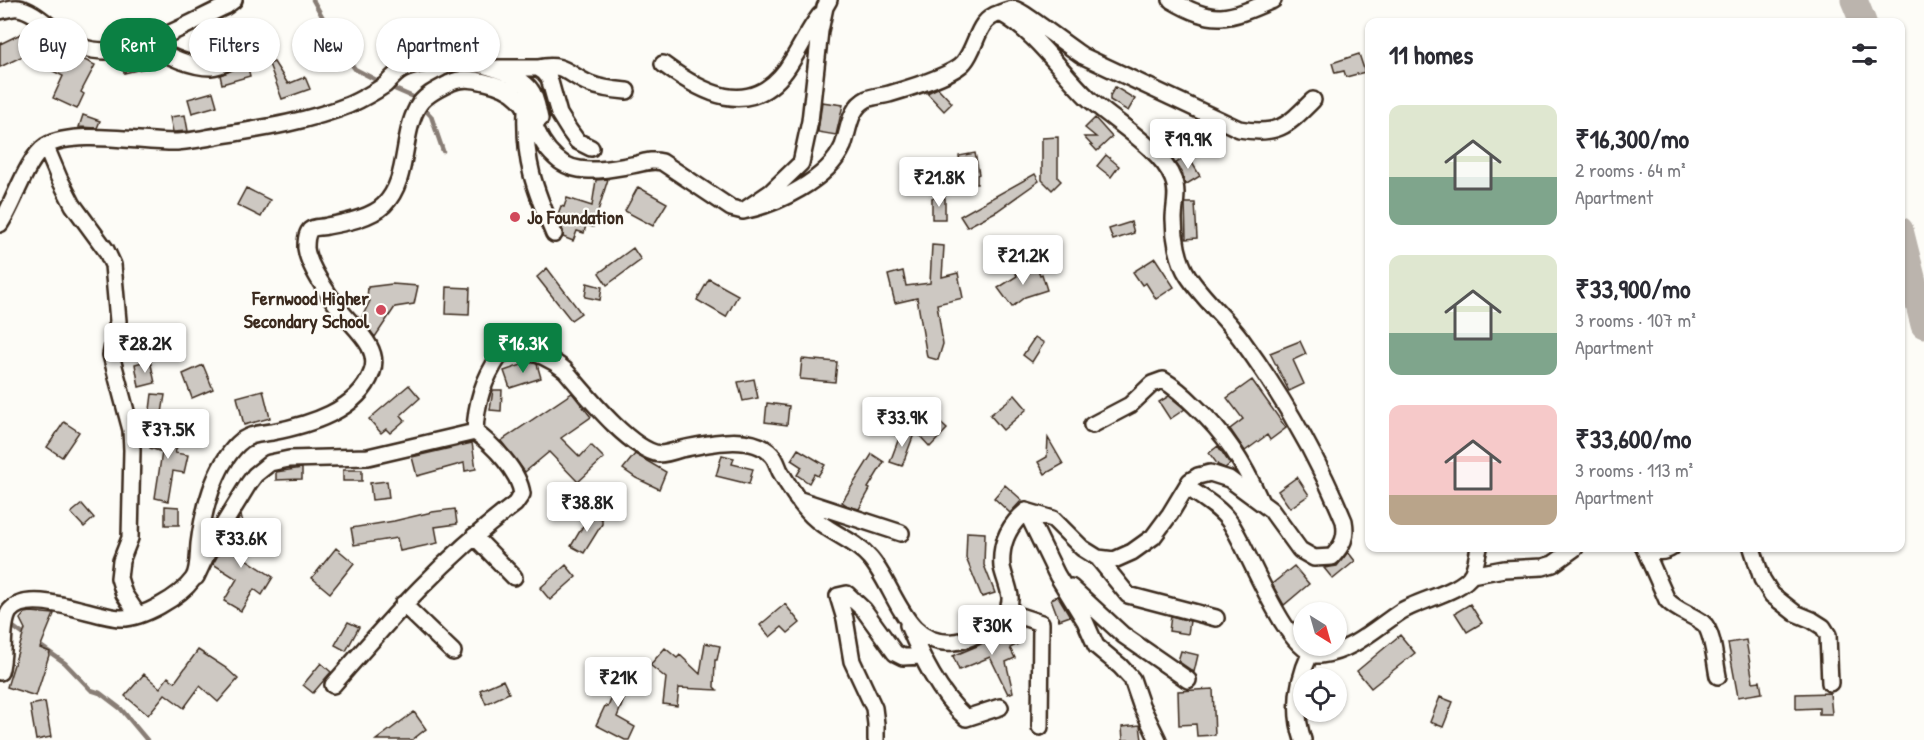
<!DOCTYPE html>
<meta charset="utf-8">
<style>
:root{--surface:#fff;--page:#f2f2f3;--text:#2b2b33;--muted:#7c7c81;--accent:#0b8043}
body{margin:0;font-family:"Patrick Hand",sans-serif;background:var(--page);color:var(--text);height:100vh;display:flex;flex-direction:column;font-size:22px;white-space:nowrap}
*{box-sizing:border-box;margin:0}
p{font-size:20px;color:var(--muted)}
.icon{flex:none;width:33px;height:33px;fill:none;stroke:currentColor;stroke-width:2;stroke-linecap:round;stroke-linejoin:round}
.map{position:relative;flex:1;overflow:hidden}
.details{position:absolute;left:1365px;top:18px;width:540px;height:534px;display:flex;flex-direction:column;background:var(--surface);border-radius:12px;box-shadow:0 2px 4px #0004}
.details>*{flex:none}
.guide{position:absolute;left:18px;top:18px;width:570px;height:54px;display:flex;gap:12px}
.needle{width:39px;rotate:143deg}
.buttons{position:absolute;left:1293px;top:602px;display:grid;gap:12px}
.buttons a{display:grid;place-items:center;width:54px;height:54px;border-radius:50%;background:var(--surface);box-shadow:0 2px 4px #0004;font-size:30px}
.price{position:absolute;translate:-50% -51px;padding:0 14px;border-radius:6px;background:#fff;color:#222;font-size:20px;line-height:39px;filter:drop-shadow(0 2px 3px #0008)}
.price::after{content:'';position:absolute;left:50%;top:36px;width:18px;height:14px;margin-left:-9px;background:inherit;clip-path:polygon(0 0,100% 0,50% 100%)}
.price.on{background:var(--accent);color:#fff}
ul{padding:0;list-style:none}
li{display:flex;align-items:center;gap:18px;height:150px;padding:0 24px}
li span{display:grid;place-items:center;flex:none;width:168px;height:120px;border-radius:12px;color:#555}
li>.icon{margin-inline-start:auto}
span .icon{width:72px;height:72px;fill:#fffc;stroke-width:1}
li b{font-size:26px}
h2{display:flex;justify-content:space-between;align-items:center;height:72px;padding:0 24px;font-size:26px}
.chip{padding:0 21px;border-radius:27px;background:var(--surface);box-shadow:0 2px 4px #0004;font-size:21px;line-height:54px}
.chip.on{background:var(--accent);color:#fff}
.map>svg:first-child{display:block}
</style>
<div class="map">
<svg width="1924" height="740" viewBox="0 0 1924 740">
<rect width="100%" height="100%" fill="#fdfcf7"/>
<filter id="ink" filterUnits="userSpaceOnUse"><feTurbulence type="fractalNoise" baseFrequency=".0167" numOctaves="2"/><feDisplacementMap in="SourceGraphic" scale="12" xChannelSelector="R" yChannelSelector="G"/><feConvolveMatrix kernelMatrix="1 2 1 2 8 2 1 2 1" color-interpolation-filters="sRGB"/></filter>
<g filter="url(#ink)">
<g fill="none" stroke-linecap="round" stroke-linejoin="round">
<!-- stream -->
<path stroke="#887d74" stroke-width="4.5" d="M313 0 341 50 355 69 382 83
M390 87 413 97 431 116 443 151
M8 623 28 638
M38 644 65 663 91 690 100 693 121 709 147 740"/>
<!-- river -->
<path stroke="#bbb4ad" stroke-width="27" d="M1854 0 1863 22
M1900 230 1924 325"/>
</g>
<!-- building -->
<path fill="#cdc8c2" stroke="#3b2a1e" stroke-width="1.5" d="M35 27 66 51 95 65 81 92 84 94 77 109 53 98 63 76 23 56 0 67V44Z
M426 39 432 50 408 57 404 50Z
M1359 54 1365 72 1346 77 1344 71 1335 73 1332 63Z
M143 56 146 68 124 73 121 62Z
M274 62 288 84 305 77 310 89 282 99 269 64Z
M247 64 250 76 222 84 220 75Z
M1115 87 1135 99 1128 111 1110 100V96Z
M938 88 952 103 944 111 927 93Z
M213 92 217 106 192 113 188 99Z
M822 102 843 105 836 135 818 132Z
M83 115 100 121 97 128 79 127Z
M185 115 188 131 173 132 170 117Z
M1095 118 1112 137 1097 151 1084 137H1096L1085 128Z
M1058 137V178L1061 181 1052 190 1042 180V138Z
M975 153 979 174 977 175V184H964L959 156Z
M1106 155 1119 166 1111 177 1097 166Z
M1188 156 1200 176 1185 185 1182 172 1176 163Z
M1035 174 1039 181 997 211 967 227 960 216Z
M608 179 593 227 586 225 584 233 577 231 573 241 563 237V231L557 217 561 206 564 207 567 198 592 206 596 180Z
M638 187 667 203 653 226 625 211Z
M246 188 270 200 261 217 237 205Z
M932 198H945V219H932Z
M1185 203H1195L1197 238 1186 239Z
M1131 222 1134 233 1113 240 1109 229Z
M932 245 944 246 942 277 958 273 963 298 937 304 943 344 938 360 927 357 917 298 895 303 888 275 903 271 906 286 930 283Z
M633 248 641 260 607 285 599 273Z
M1155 258 1174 287 1156 299 1146 283 1142 285 1133 272Z
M1037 267 1040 275 1042 274 1047 290 1025 297 1012 307 998 288 1017 276 1016 274Z
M547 268 581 313 571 320 537 277Z
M709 279 738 295 726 317 697 300Z
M587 283 602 287 600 300 585 297Z
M392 284 418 286 414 304 395 307 375 337 361 319 370 301 367 299 368 287Z
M447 287 470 288 469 315 446 314Z
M1035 337 1044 343 1032 362 1023 355Z
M1300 341 1306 354 1293 360 1304 384 1289 391 1270 353Z
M802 359 837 362 835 382 800 379Z
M150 360 155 383 139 387 135 364Z
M530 362 537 364 541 378 510 388 504 371Z
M203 365 213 389 192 398 183 374Z
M754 379 758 398 743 401 738 382Z
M1252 380 1286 428 1270 440 1267 435 1245 451 1230 429 1243 419 1227 398Z
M409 385 420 398 401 415 405 420 390 433 386 429 381 433 369 419Z
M263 390 270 418 244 425 237 397Z
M493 390H502L501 411 490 410Z
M572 393 591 417 561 438 580 457 591 445 604 458 578 482 549 452 525 472 501 441Z
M152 394 165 395 161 419 149 418Z
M1015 395 1027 409 1003 430 990 415Z
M1169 396 1185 409 1170 419 1159 402Z
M767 403 789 406 787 425 765 422Z
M935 418 947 429 930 447 919 435Z
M64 422 79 432 62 457 47 447Z
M156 427 181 434 175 453 188 455 184 473 173 471 168 501 155 498 162 452 150 448Z
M902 430 914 434 902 466 890 462Z
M1048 438 1063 464 1045 474 1038 462 1047 457Z
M472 443 476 469 465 471 464 463 417 476 412 457Z
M1218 446 1230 464 1225 468 1218 465 1209 453Z
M798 449 825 465 818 476 814 474 809 483 797 475 802 467 791 460Z
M635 454 666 472 659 489 636 478 623 469Z
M872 454 884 462 868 488 870 489 859 509 848 506 842 502Z
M722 455 734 458 732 464 753 469 749 484 716 476Z
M302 468V479L276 480V472Z
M343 470H362V481H343Z
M1297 477 1309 495 1290 508 1278 491Z
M387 481 389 498 372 500 370 483Z
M1005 485 1022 500 1010 513 994 498Z
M82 504 94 518 84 527 71 513Z
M165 506 179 507V525H165Z
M455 509 457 524 435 527 438 543 400 551 397 538 354 545 351 528 394 521 432 512Z
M590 514 602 519V524L584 553 571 546Z
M241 515 247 537 237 553 273 577 262 595 254 589 241 611 224 601 237 579 213 564Z
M967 532 985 533 984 565 995 593 982 597 966 558Z
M336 548 354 563 330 593 312 578Z
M1348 552 1355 561 1333 579 1324 568 1337 566Z
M566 565 576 577 550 600 540 588Z
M1294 566 1309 584 1284 605 1272 584Z
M1058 596 1070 616 1059 620 1051 599Z
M785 604 800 623 788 633 782 627 770 637 760 625Z
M1470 604 1482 623 1467 632 1455 613Z
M31 612 54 614 40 648 50 652 36 696 7 687 25 629 20 619 25 613Z
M1171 616 1190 621 1188 634 1169 631Z
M348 622 359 627 346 651 335 645Z
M1009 629 1018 644 1010 648 1015 658 1006 662 1013 692 1008 694 990 657 959 670 953 656 977 646Z
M1400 635 1415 653 1371 688 1357 671Z
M1746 640 1753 682 1760 681 1762 693 1738 697 1728 643Z
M705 643 720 646 717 660H715L714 687 717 690 679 688 677 706 663 704 666 678 650 665 665 648 677 658 680 655 700 674Z
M198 650 226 668 238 679 218 702 200 686 184 708 165 694 148 715 125 696 144 674 160 688 168 677 175 682Z
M1181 651 1198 655 1194 672 1178 661Z
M321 663 331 672 313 693 303 685Z
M625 665 636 669 617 717 635 727 629 740H625L596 725 605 706 608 707Z
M503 680 509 693 486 704 480 690Z
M1213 689 1215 735 1197 736 1196 724 1179 725 1178 691Z
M1830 693 1832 714H1819V708L1796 709V694Z
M1440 697 1453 702 1443 727 1430 722Z
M45 702 51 737 36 740 30 705Z
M414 712 426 729 412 740H376Z
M1140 725 1142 740H1123L1122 727Z"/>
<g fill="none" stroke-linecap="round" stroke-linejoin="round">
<!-- minor casing -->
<g stroke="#3b2a1e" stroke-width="20">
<path id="minor" d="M1171 0C1215 26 1229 19 1273 0
M0 11C5 10 13 7 18 8 41 11 62 45 93 50 136 57 188 23 226 6L234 0
M1000 13C1005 11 1010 9 1014 9 1022 10 1070 48 1083 56L1239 129C1278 136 1287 126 1313 100
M143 43C163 53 188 67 211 67 225 66 239 55 250 48
M663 64C701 92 749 120 786 70 798 53 807 32 820 15
M498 68H538L544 72 549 78 559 114 569 130 577 141 591 148
M538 68C565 62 568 75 590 84 602 89 615 90 627 91
M526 111C524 161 534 188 554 234
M46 147 59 178 73 205 106 250 113 265 118 321 111 355 131 430 132 450 130 538 121 561 119 578 124 594 138 615
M0 224C14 204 26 159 46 146 74 129 144 143 177 142 191 141 207 138 222 135 265 128 309 121 349 105 362 99 373 93 385 85 390 80 396 73 402 70 417 62 438 61 455 61 475 61 518 73 530 89 536 96 538 110 540 119
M1092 425 1130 405 1152 384 1163 380C1175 387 1185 396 1195 406 1226 435 1243 462 1260 500
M1187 487C1201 497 1219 507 1229 521 1248 546 1286 658 1321 655 1351 652 1376 628 1400 612 1418 600 1462 592 1472 574 1476 566 1477 556 1479 548
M797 499 901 533
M1026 511 1057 575 1085 621 1096 646 1120 666 1132 679 1141 705 1158 740
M474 536 514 577
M1644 548 1667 600C1677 611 1691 614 1703 623 1713 631 1715 662 1718 676
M1645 548C1655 551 1662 554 1671 548
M1752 548 1762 579 1772 595 1795 613 1812 620 1823 627 1828 635 1830 683
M1098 558 1128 595 1216 618
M1471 575 1504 569 1543 567 1553 564 1575 548
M196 577 211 545 249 483 255 475 270 463 289 459 368 457 475 432C476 403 483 380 500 355 506 353 513 349 519 350 535 351 553 360 565 370 585 393 629 449 659 454 665 454 675 451 681 449 707 444 752 432 772 455 776 459 778 467 780 471 789 487 799 503 812 516 829 533 854 539 870 558 896 588 904 647 954 642 973 640 1012 620 1010 597 1009 587 1004 577 1002 567 1000 544 1009 525 1026 511L1053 519 1082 548 1098 558 1114 560 1132 552 1153 537 1170 514 1190 481 1198 476 1210 473 1229 479 1271 510 1300 550 1314 558 1332 557C1343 545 1347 537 1344 521 1317 456 1282 395 1241 339 1225 317 1203 299 1188 276 1178 261 1174 237 1174 219 1174 206 1179 192 1173 179 1162 149 1113 121 1088 98 1059 70 1037 33 1000 13 976 20 978 45 964 62 954 75 906 89 889 94 882 96 873 96 867 99 849 108 849 130 843 146 828 180 777 204 743 211
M1071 587 1123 635 1188 680
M403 604 453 652
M1007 612 1041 623 1040 727
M908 625C922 658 939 694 966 718L1000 707
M0 672C6 655 0 627 9 612 27 586 94 617 120 618 142 619 180 597 193 579 199 571 198 554 199 544 203 512 214 467 238 444 248 434 259 434 272 432 308 425 358 411 372 372 381 348 354 328 341 311 329 296 308 266 306 248 306 242 306 235 310 230 315 226 321 228 327 226 344 223 371 218 384 205 409 180 401 138 417 108 423 96 438 89 450 83 461 77 474 79 485 82 540 94 524 129 556 158 576 177 609 169 632 165 644 163 650 159 662 162L731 208 743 211 771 192 801 163 810 121 820 31 825 7 829 0
M333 685C392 617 443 558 515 504L522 494C519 471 493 445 475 432
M876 740V724L874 708 852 661 845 619 838 596 847 594 864 610 895 653 903 657 921 656
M1303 740C1293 710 1297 682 1310 654"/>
</g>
<!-- minor -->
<use href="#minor" stroke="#fdfcf7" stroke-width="15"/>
</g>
</g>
<!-- markers -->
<g fill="#d1495b" stroke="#fdfcf7" stroke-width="2">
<circle cx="515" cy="217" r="6"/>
<circle cx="381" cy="310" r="6"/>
</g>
<g text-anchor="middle" stroke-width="4.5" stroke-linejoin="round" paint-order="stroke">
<!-- poi labels -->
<g font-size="20" font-weight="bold" fill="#3b2a1e" stroke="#fdfcf7" text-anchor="start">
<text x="527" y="224">Jo Foundation</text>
<text x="369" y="305" text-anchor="end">Fernwood Higher<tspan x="369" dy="23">Secondary School</tspan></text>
</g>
</g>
</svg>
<div class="buttons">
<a><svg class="needle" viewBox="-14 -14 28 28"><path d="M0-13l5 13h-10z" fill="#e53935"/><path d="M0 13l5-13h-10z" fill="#7c7c81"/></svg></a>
<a><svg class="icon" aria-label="locate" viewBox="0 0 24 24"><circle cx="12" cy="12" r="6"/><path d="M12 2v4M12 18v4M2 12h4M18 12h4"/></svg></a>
</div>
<b class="price" style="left:1188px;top:170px">₹19.9K</b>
<b class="price" style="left:939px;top:208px">₹21.8K</b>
<b class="price" style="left:1023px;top:286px">₹21.2K</b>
<b class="price" style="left:145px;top:374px">₹28.2K</b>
<b class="price on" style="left:523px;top:374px">₹16.3K</b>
<b class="price" style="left:902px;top:448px">₹33.9K</b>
<b class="price" style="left:168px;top:460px">₹37.5K</b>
<b class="price" style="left:587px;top:533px">₹38.8K</b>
<b class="price" style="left:241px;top:569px">₹33.6K</b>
<b class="price" style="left:992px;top:656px">₹30K</b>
<b class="price" style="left:618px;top:708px">₹21K</b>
<div class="guide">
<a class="chip">Buy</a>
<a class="chip on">Rent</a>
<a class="chip">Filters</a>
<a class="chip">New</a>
<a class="chip">Apartment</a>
</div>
<section class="details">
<h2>11 homes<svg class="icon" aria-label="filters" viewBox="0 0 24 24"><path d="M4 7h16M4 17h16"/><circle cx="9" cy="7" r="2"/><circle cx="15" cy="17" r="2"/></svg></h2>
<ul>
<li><span style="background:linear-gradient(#dfe7d0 60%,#7fa58c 0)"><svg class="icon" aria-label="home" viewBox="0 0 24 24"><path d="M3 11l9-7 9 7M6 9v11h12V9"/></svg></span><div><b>₹16,300/mo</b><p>2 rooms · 64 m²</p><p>Apartment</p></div></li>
<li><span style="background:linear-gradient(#dfe7d0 65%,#7fa58c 0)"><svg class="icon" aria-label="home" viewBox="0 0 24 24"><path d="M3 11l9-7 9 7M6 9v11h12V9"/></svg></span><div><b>₹33,900/mo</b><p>3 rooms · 107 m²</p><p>Apartment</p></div></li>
<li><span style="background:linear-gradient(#f6c9c9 75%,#b9a48a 0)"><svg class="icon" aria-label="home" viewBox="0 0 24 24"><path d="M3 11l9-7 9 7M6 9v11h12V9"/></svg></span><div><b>₹33,600/mo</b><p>3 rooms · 113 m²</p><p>Apartment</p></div></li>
</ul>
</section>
</div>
